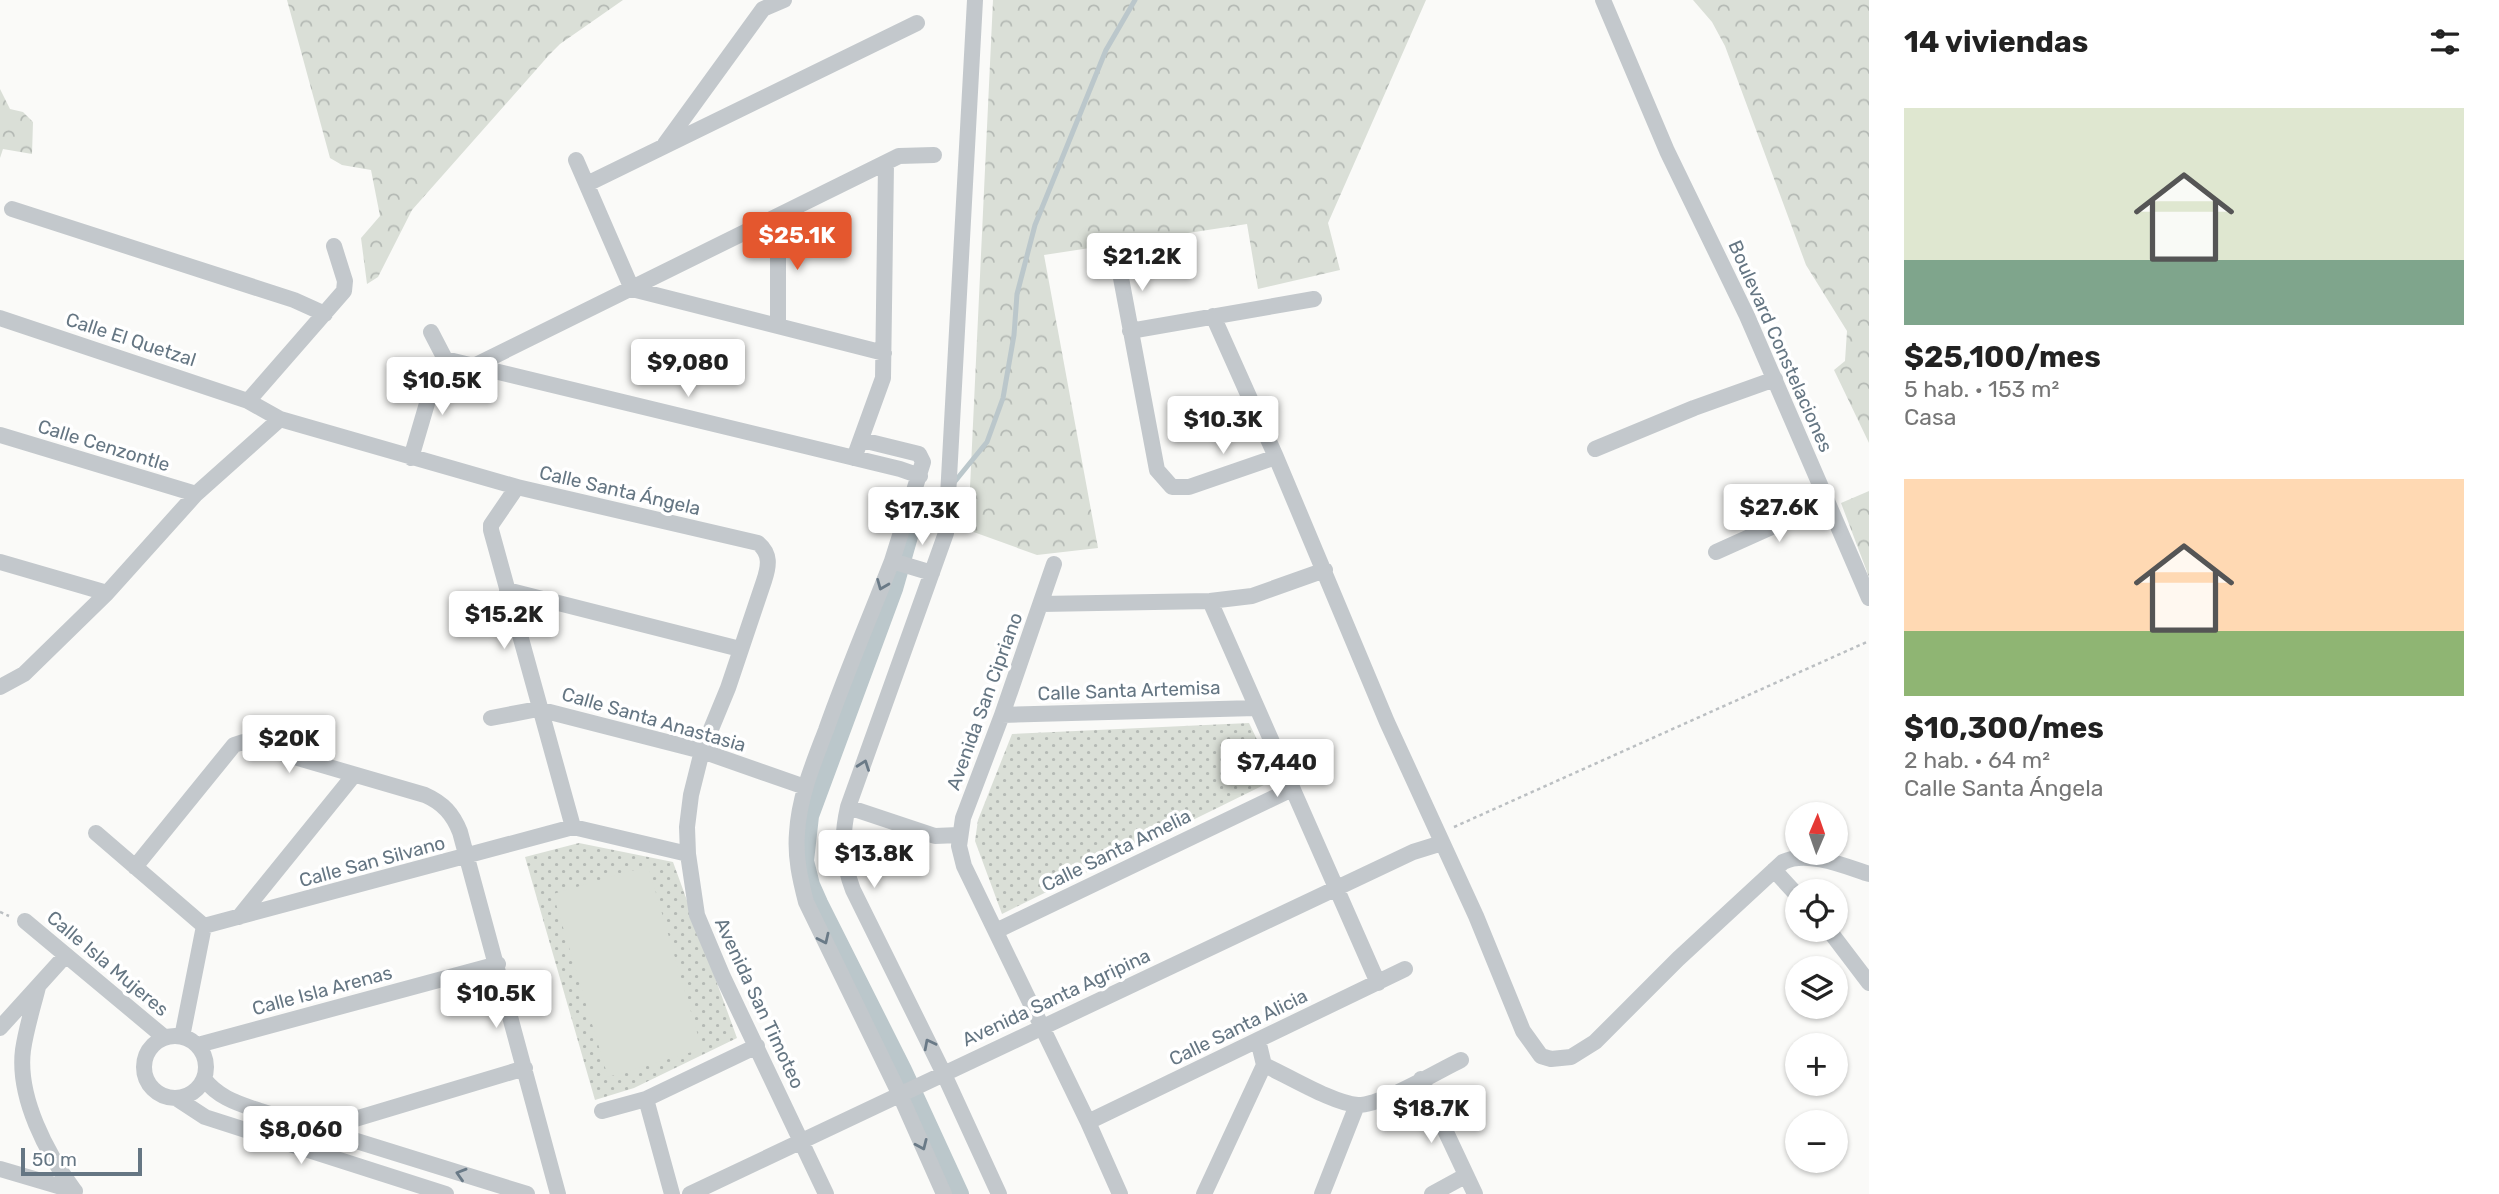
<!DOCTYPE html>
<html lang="es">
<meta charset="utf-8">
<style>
:root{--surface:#fff;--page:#f6f6f6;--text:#222;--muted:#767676;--accent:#e4572e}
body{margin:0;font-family:Rubik,sans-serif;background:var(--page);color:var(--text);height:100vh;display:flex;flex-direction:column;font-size:26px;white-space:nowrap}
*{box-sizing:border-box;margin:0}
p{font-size:23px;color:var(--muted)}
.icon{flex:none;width:38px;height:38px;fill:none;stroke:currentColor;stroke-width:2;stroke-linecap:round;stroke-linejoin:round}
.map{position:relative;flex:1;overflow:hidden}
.side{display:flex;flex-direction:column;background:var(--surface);width:630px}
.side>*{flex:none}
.needle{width:46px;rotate:2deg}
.tools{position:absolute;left:1785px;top:802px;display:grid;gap:14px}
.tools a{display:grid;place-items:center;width:63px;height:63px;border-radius:50%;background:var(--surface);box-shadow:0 2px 5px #0004;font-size:35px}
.scale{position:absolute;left:21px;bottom:18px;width:121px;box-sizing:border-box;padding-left:7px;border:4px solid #657683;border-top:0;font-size:19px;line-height:24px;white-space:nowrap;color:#657683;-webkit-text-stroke:5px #fff;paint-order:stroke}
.price{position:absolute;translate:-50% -60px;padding:0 16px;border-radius:7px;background:#fff;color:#222;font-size:23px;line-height:46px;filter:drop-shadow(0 2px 4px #0008)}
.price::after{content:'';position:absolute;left:50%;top:42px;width:21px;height:16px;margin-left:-10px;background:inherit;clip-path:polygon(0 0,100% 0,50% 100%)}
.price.selected{background:var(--accent);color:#fff}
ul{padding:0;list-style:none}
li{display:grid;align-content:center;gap:14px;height:371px;padding:0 35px}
li span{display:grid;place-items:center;height:217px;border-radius:0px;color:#555}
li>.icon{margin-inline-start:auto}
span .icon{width:126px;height:126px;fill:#fffc;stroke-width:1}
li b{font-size:30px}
h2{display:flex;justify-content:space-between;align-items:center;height:84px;padding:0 35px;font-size:30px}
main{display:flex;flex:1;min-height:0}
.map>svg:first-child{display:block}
</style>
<main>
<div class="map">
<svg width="1869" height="1194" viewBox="0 0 1869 1194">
<defs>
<pattern id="forest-crowns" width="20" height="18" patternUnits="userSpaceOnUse" patternTransform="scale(1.75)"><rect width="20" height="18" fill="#dadfd7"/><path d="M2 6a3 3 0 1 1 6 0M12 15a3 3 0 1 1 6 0" fill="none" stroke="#b4b9b4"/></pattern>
<pattern id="park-dots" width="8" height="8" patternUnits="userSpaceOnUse" patternTransform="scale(1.75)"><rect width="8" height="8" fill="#dadfd7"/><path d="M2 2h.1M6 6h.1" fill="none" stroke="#b4b9b4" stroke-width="1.8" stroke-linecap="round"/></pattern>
</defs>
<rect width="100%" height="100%" fill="#fafaf8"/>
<!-- forest -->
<path fill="url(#forest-crowns)" d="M287 0H623L560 44 550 54 412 210 378 277 367 284 361 238 380 216 371 170 342 165 330 158Z
M993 0H1426L1328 223 1340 270 1258 289 1247 224 1044 255 1098 548 1037 555 968 530Z
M1693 0H1869V443L1834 370 1845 361 1847 331 1806 265 1725 46 1712 22Z
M0 89 10 109 23 112 33 122 32 154 3 149 0 158Z
M1869 491V577L1841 503Z"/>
<!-- park -->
<path fill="url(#park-dots)" d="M1249 723 1276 779 1002 914 975 841 978 820 1012 734Z
M579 843 673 862 737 1038 634 1088 595 1100 525 857Z"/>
<!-- garden -->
<path fill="#dadfd7" d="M648 866 702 1049 608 1077 553 894Z"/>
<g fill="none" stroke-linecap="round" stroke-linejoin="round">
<!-- stream -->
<path stroke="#bbc7cb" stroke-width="5" d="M952 485 987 442 1003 398 1014 335 1017 294 1035 225 1106 50 1135 0
M910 533 927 508 945 492"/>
<!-- canal -->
<path stroke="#bbc7cb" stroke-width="18" d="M910 533 894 589 810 816 805 861 811 885 819 903 903 1070 960 1194"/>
<!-- path -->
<path stroke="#bbbfc2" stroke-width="2.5" stroke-dasharray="3.5 3.5" stroke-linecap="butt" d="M1454 827 1869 641
M0 912 9 916"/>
<!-- minor -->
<path stroke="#c3c8cc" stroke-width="16" d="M975 0 946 533 848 807C841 837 842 861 853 890L943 1072 999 1194
M1603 0 1667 151 1747 316 1869 598
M665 144 763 9 784 0
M576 160 632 289 884 353
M587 184 917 23
M12 209 294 300 325 314
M1118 262 1157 470 1172 487H1189L1276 457
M1213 316 1276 457 1387 722 1476 916 1523 1031 1541 1056 1551 1059 1571 1057 1595 1042 1678 959 1783 862C1807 850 1845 866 1869 874
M0 318 248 401 280 419 517 487 758 543C771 554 769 566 764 581L728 688 702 751 691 795 687 827 688 854 697 915 723 977 826 1194
M778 326V217
M1130 331 1314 299
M431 332 445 359 900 469 920 476
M474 366 899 156 934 155
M248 401 344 291 345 281 334 246
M0 435 196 494
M862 440 919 454 923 462 892 561
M1595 449 1694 408 1775 379
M411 458 438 366 445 359
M854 458 883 378 886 164
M517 487 491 525V530L573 827
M1716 552 1827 502
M0 562 107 593
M1054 564 1002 715 963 818 959 846 964 866 1088 1122 1120 1194
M932 573 892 561C870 617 846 673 826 730 813 764 799 797 797 833 795 857 800 879 806 902L900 1095 944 1194
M507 590 740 649
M1210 601 1378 983
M1041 604 1210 601 1252 596 1325 570
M0 687 24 674 107 593 196 494 280 419
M1002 715 1256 708
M491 718 538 709 702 751 805 787
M848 807 935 836 959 835
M96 833 204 926 573 827 688 854
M135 867 234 745 243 742 425 795C443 803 453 814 460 832L558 1194
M1774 870 1797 895
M239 917 354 775
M25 921 164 1037
M1828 929 1869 983
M996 931 1292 789
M38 987C33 1007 26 1029 23 1050 17 1097 47 1154 74 1190
M0 1028 66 955
M144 1067a31 31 0 1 1 62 0a31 31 0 1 1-62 0Z
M182 1037 204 926
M198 1045 498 964
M1264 1065C1287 1075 1334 1104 1358 1105 1382 1105 1438 1071 1461 1060
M204 1079C219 1098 237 1103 260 1111L527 1194
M1421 1079 1475 1194
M176 1098 205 1117 446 1194
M646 1099 672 1194
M602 1111 646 1099 757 1046
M1088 1122 1405 969
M315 1131 525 1068
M0 1169 75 1191
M690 1194 1413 852 1442 843
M1204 1194 1264 1065 1258 1040
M1322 1194 1357 1105
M1432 1194 1465 1176"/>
</g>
<!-- one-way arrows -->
<defs><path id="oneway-chevron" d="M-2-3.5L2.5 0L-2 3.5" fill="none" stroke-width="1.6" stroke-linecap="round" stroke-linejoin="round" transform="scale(1.75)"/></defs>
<g stroke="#6a7a87">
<use href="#oneway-chevron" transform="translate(882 585) rotate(112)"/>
<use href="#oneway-chevron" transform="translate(864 765) rotate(-70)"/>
<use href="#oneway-chevron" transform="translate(824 939) rotate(65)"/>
<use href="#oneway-chevron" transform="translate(929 1044) rotate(-117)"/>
<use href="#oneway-chevron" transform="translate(922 1145) rotate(66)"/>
<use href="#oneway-chevron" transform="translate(461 1174) rotate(-163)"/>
</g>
<g text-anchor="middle" stroke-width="7" stroke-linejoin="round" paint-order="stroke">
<!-- street labels -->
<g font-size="19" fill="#657683" stroke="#fff">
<text transform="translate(131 339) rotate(18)" y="7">Calle El Quetzal</text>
<text transform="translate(1781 346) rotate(66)" y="7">Boulevard Constelaciones</text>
<text transform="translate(104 445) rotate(17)" y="7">Calle Cenzontle</text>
<text transform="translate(620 490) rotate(13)" y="7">Calle Santa Ángela</text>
<text transform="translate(1129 690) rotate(-2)" y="7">Calle Santa Artemisa</text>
<text transform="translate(984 701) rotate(-70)" y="7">Avenida San Cipriano</text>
<text transform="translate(654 719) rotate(16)" y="7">Calle Santa Anastasia</text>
<text transform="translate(1116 850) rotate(-26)" y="7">Calle Santa Amelia</text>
<text transform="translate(372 861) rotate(-15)" y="7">Calle San Silvano</text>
<text transform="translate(108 963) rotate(40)" y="7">Calle Isla Mujeres</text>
<text transform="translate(322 990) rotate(-15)" y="7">Calle Isla Arenas</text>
<text transform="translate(1056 997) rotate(-25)" y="7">Avenida Santa Agripina</text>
<text transform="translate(760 1003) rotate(65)" y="7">Avenida San Timoteo</text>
<text transform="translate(1238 1027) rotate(-26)" y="7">Calle Santa Alicia</text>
</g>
</g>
</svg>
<div class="tools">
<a><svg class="needle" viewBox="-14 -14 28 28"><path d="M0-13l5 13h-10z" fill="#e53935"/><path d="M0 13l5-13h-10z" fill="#767676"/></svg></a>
<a><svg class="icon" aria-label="locate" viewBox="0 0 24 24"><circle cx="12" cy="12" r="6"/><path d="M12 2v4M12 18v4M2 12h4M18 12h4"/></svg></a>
<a><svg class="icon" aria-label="layers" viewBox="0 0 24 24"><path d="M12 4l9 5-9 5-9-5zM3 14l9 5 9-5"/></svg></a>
<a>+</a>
<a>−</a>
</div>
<div class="scale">50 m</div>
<b class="price selected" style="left:797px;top:272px">$25.1K</b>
<b class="price" style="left:1142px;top:293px">$21.2K</b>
<b class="price" style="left:688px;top:399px">$9,080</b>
<b class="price" style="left:442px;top:417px">$10.5K</b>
<b class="price" style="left:1223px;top:456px">$10.3K</b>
<b class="price" style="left:1779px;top:544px">$27.6K</b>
<b class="price" style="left:922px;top:547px">$17.3K</b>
<b class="price" style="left:504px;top:651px">$15.2K</b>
<b class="price" style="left:289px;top:775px">$20K</b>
<b class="price" style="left:1277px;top:799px">$7,440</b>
<b class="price" style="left:874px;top:890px">$13.8K</b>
<b class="price" style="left:496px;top:1030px">$10.5K</b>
<b class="price" style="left:1431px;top:1145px">$18.7K</b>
<b class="price" style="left:301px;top:1166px">$8,060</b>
</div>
<section class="side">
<h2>14 viviendas<svg class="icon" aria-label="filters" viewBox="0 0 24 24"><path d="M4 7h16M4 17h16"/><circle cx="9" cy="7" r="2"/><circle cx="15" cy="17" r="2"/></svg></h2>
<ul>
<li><span style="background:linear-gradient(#dfe7d0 70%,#7fa58c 0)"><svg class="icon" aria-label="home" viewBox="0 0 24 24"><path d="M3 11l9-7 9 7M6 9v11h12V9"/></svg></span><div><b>$25,100/mes</b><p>5 hab. · 153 m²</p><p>Casa</p></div></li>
<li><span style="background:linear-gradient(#ffd9b3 70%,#8fb573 0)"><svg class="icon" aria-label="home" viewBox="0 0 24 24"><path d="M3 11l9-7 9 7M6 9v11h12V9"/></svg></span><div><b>$10,300/mes</b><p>2 hab. · 64 m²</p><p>Calle Santa Ángela</p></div></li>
</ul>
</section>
</main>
